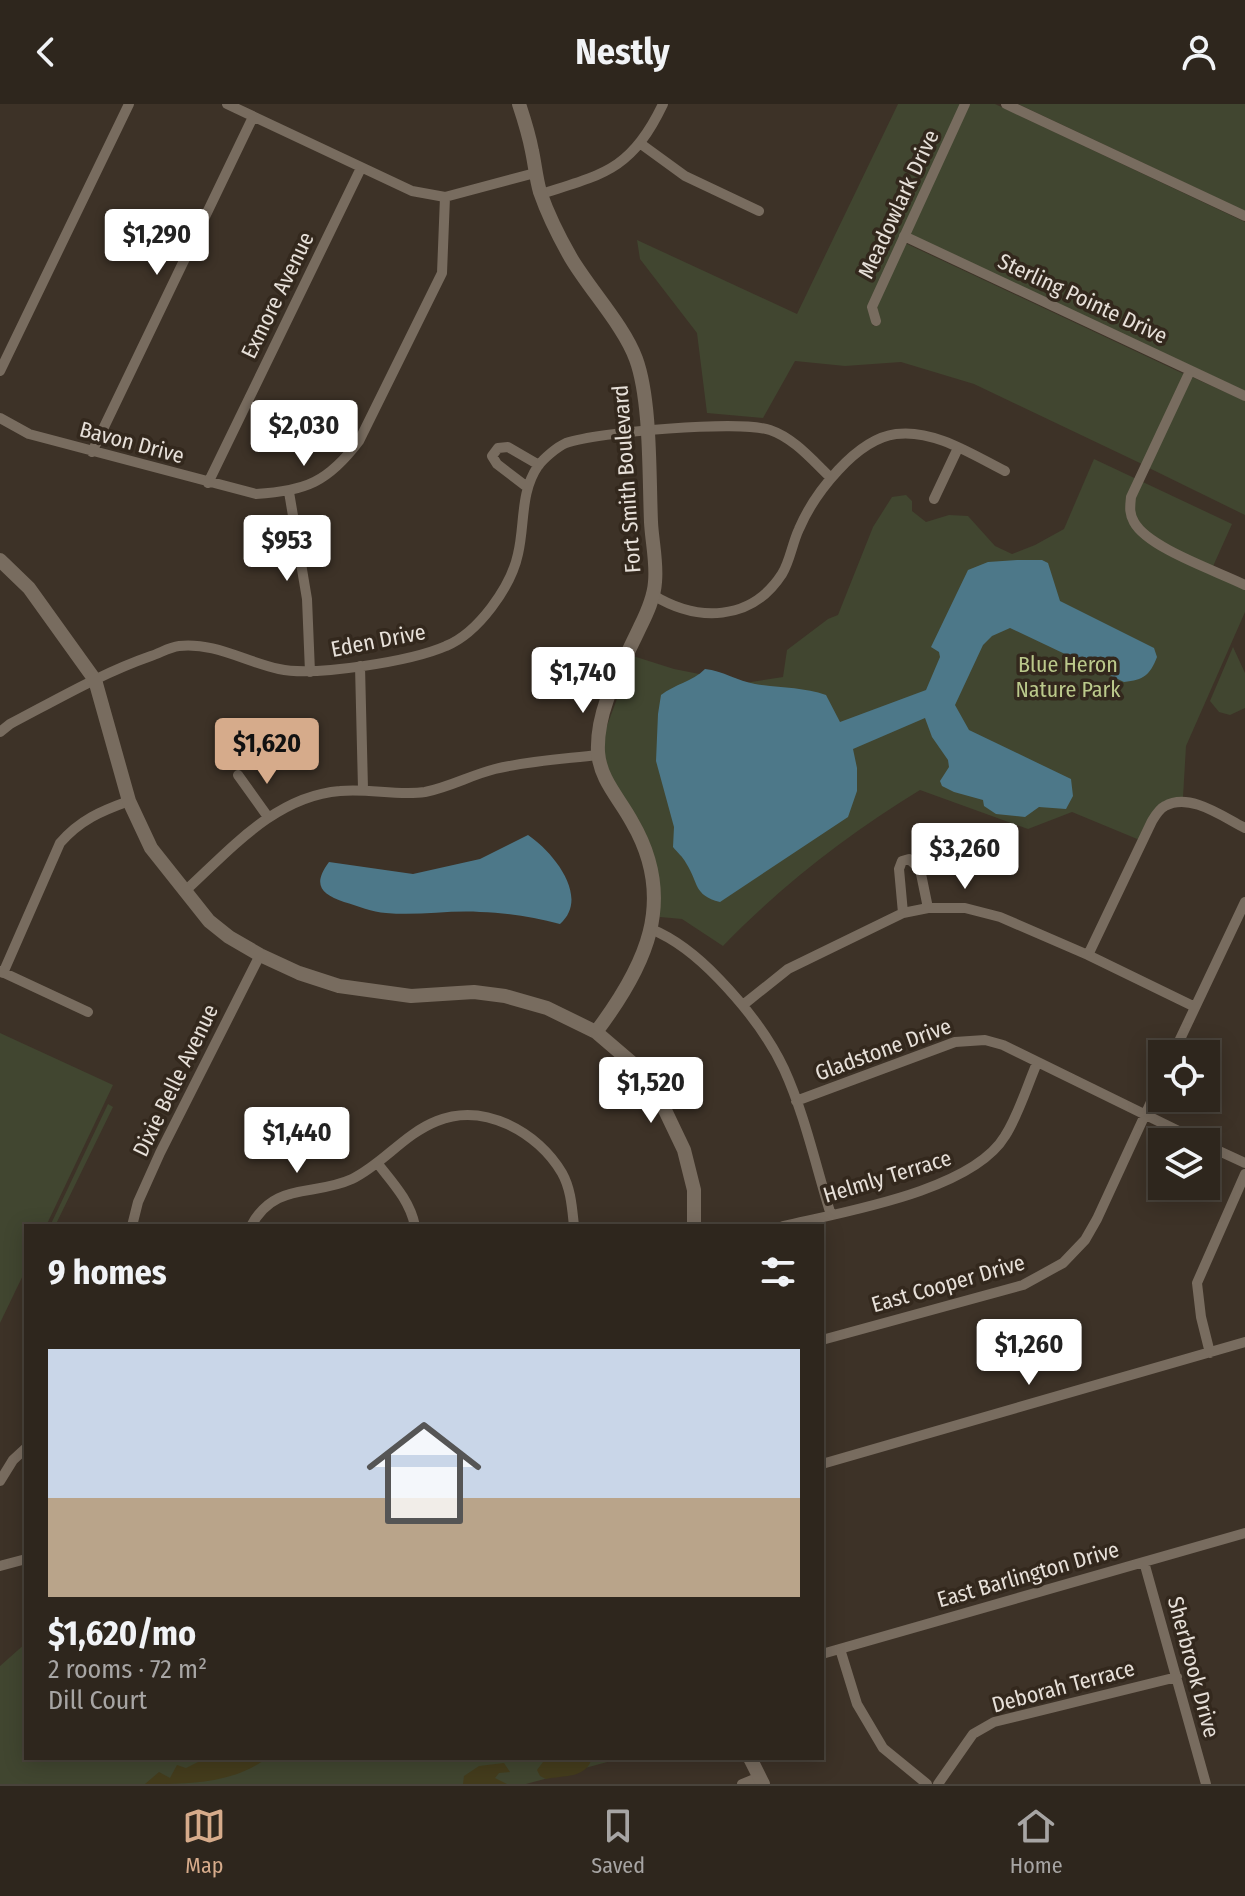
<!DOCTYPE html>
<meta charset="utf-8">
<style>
:root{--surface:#2e261d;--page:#3a322a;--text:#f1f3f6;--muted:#a7a5a4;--line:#49433b;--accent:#d6ab8b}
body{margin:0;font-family:"Fira Sans Condensed",sans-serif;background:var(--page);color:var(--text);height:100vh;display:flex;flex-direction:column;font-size:30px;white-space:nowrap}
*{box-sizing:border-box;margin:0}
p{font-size:26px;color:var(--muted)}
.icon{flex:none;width:44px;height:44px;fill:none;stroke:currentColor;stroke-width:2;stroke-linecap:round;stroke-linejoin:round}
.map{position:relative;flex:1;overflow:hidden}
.details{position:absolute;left:24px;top:1120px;width:800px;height:536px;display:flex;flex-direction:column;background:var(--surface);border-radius:0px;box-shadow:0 4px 20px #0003,0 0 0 2px var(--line)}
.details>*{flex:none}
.tools{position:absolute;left:1148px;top:936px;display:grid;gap:16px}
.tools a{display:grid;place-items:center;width:72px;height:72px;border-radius:0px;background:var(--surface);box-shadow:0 4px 20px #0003,0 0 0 2px var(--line);font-size:40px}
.price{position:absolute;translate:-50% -68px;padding:0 18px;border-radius:8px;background:#fff;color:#222;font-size:26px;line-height:52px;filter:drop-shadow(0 2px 4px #0008)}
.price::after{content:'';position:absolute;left:50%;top:48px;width:24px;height:18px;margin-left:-12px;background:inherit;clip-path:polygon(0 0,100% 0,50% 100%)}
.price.selected{background:var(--accent);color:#111}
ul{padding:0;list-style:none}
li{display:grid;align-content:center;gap:16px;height:424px;padding:0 24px}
li span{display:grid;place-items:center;height:248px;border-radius:0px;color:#555}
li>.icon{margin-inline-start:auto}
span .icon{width:144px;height:144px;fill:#fffc;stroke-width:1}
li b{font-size:34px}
h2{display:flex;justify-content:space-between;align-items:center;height:96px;padding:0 24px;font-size:34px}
header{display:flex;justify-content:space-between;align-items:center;height:104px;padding:0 24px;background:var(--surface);font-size:36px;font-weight:700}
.tabs{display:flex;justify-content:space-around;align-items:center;height:112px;border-top:2px solid var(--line);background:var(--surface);font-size:22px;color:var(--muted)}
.tabs a{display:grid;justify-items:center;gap:4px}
.tabs .selected{color:var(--accent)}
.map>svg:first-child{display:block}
</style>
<header><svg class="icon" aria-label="back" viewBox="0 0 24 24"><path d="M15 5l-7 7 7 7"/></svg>Nestly<svg class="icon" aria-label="person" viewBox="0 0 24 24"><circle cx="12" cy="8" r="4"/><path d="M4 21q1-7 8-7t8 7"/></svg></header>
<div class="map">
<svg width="1245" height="1680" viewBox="0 0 1245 1680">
<rect width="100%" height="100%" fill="#3d3227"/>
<!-- green -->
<path fill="#414630" d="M898 0H961L868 202 873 222 881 219 877 203 905 139 1184 270 1142 360 974 280 901 258 845 262 795 257 763 314 707 309 697 229 640 155 637 136 797 210Z
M970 0H995L1245 118V287L909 130Z
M1018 0H1245V107Z
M1192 273 1245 297V411L1149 364Z
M1094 355 1232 420 1210 469 1245 486V508L1186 642 1183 693 1160 702 1142 737 1072 708 1028 725 920 686C849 729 781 782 723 842L682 815 660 813V786L615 685 605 656 602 635 633 552 674 565 745 579 783 573 787 546 828 515 838 511 873 423 892 393 906 391 912 397V407L926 418 949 411 968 412 995 442 1012 450 1035 441 1064 425Z
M1233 543 1245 569V604L1230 611 1219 608 1210 597Z
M0 929 113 981 46 1122H26V1165L0 1219Z
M108 1000 113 1003 55 1122H50Z
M26 1539V1654H622L526 1680H0V1562Z"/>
<!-- sand -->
<path fill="#443c1c" d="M206 1654H267C233 1680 188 1680 145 1680L159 1668 170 1674 177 1661 186 1664Z
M546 1654H592C586 1675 564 1671 546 1675L540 1672 537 1666Z
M504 1659 510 1668 499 1669 495 1674 507 1680H463L464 1672 479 1662Z"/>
<!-- water -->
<path fill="#4d7889" d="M1017 456H1042L1048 459 1060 497 1154 544 1157 553C1150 571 1144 576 1124 578L1010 524 992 532 983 541 955 601 969 626 1071 675 1073 692 1066 705 1039 703 1025 713 996 710 984 702 983 696 954 688 942 682 940 677 949 663 948 656 932 633 925 614 853 645 857 664V687L848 713 720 798C693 791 699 779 686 759 683 753 677 748 673 743L674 723 656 657 658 610 661 591C675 580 692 578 705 565 723 567 738 577 755 580 779 584 803 583 826 591L840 618 926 586 940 553 939 548 931 543 968 466 988 458Z
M528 731C552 747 591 793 560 820 533 813 508 809 480 808 449 806 418 812 386 809 372 808 358 802 344 798 321 790 312 781 329 758L413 770 480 755Z"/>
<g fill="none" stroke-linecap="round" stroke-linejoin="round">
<!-- street -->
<path stroke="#786c5f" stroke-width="10" d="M227 0 412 87 445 93 535 69
M1006 0 1245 112
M641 40 685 72 759 107
M541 90C605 70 632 65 663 0
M904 132 1245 292
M876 217 872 203 965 0
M0 267 129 0
M1190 267 1131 393C1130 403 1129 409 1134 418 1148 444 1217 467 1245 481
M0 314 29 330 256 390C306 387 328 378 359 337L442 169 445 93
M92 348 253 13
M208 379 361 64
M527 383 497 360 492 352 498 344 508 343 539 361
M289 388 307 495 310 568
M934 395 958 344
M653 491C697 518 751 518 782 470 790 457 792 440 799 425 814 390 856 335 896 330 934 325 973 351 1005 367
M360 562 363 685
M0 628 10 620C56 596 102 569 151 552 160 549 170 543 179 542 214 538 246 558 279 565 314 573 412 557 446 542 478 529 511 483 518 450 525 421 520 388 538 362 544 354 557 343 566 339 598 328 739 316 770 326 794 334 813 357 831 374
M238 671 268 713
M184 788C229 747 275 692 340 687 368 684 397 692 425 688 450 683 471 671 495 665 528 657 564 655 598 651
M903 809 899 765 902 757 909 755 920 765 928 804
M651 825C678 836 699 854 719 875 745 902 768 931 784 965 805 1011 816 1063 831 1111
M1088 851 1152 717C1155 712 1159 705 1165 702 1190 688 1223 713 1245 724
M0 867 88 908
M3 869 60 739C80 716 101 707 129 697
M743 901 788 865 903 809 928 804H965L1000 813 1088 851 1195 903
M1173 950 1245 798
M796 997 955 938 985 936 1003 941 1201 1038
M1206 1041 1245 1059
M378 1060C393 1079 410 1097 415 1122
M132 1122 138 1098 160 1049 260 851
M251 1122C275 1077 313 1093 352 1075 383 1060 404 1030 437 1017 484 998 538 1028 562 1069 571 1085 572 1104 574 1122
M783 1122C843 1108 972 1087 1005 1032 1019 1010 1027 982 1037 959
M822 1236 1023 1181 1063 1159 1085 1136 1097 1115 1162 974
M1210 1249 1201 1213 1197 1179 1245 1070
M822 1360 1245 1238
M0 1377 13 1356 26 1344
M1144 1458 1206 1680
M0 1462 26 1455
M840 1545 857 1600 883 1644 927 1680
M822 1550 1245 1429
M742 1680 759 1673
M938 1680 973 1630 994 1618 1177 1573"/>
<!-- secondary -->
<path stroke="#786c5f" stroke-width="14" d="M519 0C524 15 529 31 532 47 535 61 536 74 540 88 548 111 559 133 571 154 590 186 624 222 636 255 651 296 649 372 651 418 652 438 657 458 655 478 654 494 647 509 640 523 622 562 596 604 598 648 600 676 620 695 632 718 678 797 645 863 596 928
M0 456 29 484 95 576 129 697 151 744 209 817 229 833 260 851 299 869 339 882 411 892 474 888 505 892 547 904 596 928 638 964 663 1002 684 1046 694 1086V1122
M750 1654 763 1680"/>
</g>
<g text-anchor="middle" stroke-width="7" stroke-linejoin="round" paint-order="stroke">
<!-- street labels -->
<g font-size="22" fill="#e7e0d9" stroke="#33281d">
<text transform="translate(898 100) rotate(-65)" y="8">Meadowlark Drive</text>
<text transform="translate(277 191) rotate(-64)" y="8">Exmore Avenue</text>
<text transform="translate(1083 194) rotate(25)" y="8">Sterling Pointe Drive</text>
<text transform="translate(132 338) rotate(15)" y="8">Bavon Drive</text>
<text transform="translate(626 375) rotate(-94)" y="8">Fort Smith Boulevard</text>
<text transform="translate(378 536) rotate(-11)" y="8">Eden Drive</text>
<text transform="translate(883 945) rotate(-20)" y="8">Gladstone Drive</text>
<text transform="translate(175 976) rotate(-64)" y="8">Dixie Belle Avenue</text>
<text transform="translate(887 1072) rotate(-17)" y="8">Helmly Terrace</text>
<text transform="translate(948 1179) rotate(-16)" y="8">East Cooper Drive</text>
<text transform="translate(1028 1470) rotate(-16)" y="8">East Barlington Drive</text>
<text transform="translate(1194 1563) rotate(75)" y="8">Sherbrook Drive</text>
<text transform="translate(1063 1582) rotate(-15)" y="8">Deborah Terrace</text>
</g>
<!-- park labels -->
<g font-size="22" fill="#bbc98b" stroke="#33281d">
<text x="1068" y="568">Blue Heron<tspan x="1068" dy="25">Nature Park</tspan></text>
</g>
</g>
</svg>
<div class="tools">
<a><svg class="icon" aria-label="locate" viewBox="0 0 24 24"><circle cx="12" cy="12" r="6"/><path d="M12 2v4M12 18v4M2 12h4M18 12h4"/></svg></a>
<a><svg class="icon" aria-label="layers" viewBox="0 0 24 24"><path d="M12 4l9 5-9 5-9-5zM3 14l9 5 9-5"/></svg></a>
</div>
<b class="price" style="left:157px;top:173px">$1,290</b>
<b class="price" style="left:304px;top:364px">$2,030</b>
<b class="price" style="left:287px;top:479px">$953</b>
<b class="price" style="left:583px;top:611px">$1,740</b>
<b class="price selected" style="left:267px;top:682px">$1,620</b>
<b class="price" style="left:965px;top:787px">$3,260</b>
<b class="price" style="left:651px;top:1021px">$1,520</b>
<b class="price" style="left:297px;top:1071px">$1,440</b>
<b class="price" style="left:1029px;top:1283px">$1,260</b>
<section class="details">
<h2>9 homes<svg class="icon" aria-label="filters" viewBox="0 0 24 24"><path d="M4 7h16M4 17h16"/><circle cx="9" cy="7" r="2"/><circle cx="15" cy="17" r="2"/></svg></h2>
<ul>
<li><span style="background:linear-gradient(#c9d6e8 60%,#b9a48a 0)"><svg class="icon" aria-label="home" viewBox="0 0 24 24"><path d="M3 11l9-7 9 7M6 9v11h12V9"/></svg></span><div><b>$1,620/mo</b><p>2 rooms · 72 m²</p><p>Dill Court</p></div></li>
</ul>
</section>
</div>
<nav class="tabs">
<a class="selected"><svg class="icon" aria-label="map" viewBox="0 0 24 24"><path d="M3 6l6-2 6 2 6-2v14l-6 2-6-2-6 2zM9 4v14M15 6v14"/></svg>Map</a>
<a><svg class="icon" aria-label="saved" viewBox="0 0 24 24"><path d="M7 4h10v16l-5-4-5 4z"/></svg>Saved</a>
<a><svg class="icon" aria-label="home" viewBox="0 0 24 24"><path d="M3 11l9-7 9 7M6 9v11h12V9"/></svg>Home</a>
</nav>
